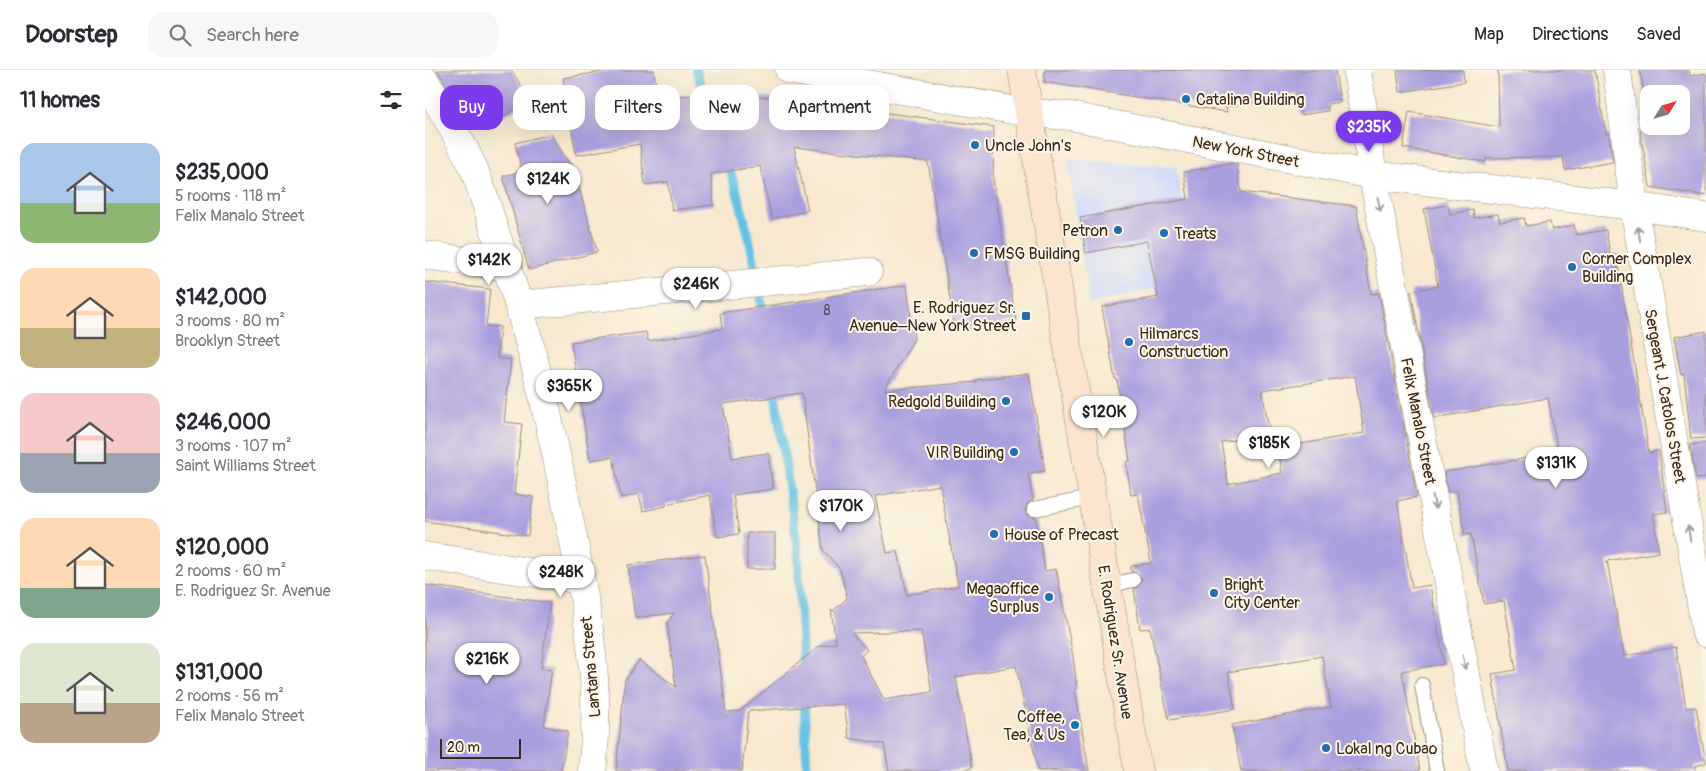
<!DOCTYPE html>
<meta charset="utf-8">
<style>
:root{--surface:#fff;--page:#f7f7f7;--text:#2b2b33;--muted:#7c7c81;--line:#e1e1e2;--accent:#7c3aed}
body{margin:0;font-family:Pangolin,sans-serif;background:var(--page);color:var(--text);height:100vh;display:flex;flex-direction:column;font-size:19px;white-space:nowrap}
*{box-sizing:border-box;margin:0}
p{font-size:16px;color:var(--muted)}
.icon{flex:none;width:28px;height:28px;fill:none;stroke:currentColor;stroke-width:2;stroke-linecap:round;stroke-linejoin:round}
.map{position:relative;flex:1;overflow:hidden}
.drawer{display:flex;flex-direction:column;background:var(--surface);width:425px}
.drawer>*{flex:none}
.top-card{position:absolute;left:15px;top:15px;width:475px;height:45px;display:flex;gap:10px}
.needle{width:32px;rotate:53deg}
.controls{position:absolute;left:1215px;top:15px;display:grid;gap:10px}
.controls a{display:grid;place-items:center;width:50px;height:50px;border-radius:10px;background:var(--surface);box-shadow:0 5px 20px #0002;font-size:25px}
.scale{position:absolute;left:15px;bottom:12px;width:81px;box-sizing:border-box;padding-left:5px;border:2px solid #3b2a1e;border-top:0;font-size:14px;line-height:18px;white-space:nowrap;color:#3b2a1e;-webkit-text-stroke:4px #fcf5e5;paint-order:stroke}
.price{position:absolute;translate:-50% -42px;padding:0 11px;border-radius:18px;background:#fff;color:#222;font-size:16px;line-height:32px;filter:drop-shadow(0 1px 2px #0008)}
.price::after{content:'';position:absolute;left:50%;top:30px;width:15px;height:11px;margin-left:-8px;background:inherit;clip-path:polygon(0 0,100% 0,50% 100%)}
.price.on{background:var(--accent);color:#fff}
ul{padding:0;list-style:none}
li{display:flex;align-items:center;gap:15px;height:125px;padding:0 20px}
li span{display:grid;place-items:center;flex:none;width:140px;height:100px;border-radius:15px;color:#555}
li>.icon{margin-inline-start:auto}
span .icon{width:60px;height:60px;fill:#fffc;stroke-width:1}
li b{font-size:21px}
h2{display:flex;justify-content:space-between;align-items:center;height:60px;padding:0 20px;font-size:21px}
.tag{padding:0 18px;border-radius:15px;background:var(--surface);box-shadow:0 5px 20px #0002;font-size:18px;line-height:45px}
.tag.on{background:var(--accent);color:#fff}
header{display:flex;align-items:center;gap:30px;box-sizing:border-box;height:70px;padding:0 25px;background:var(--surface);border-bottom:1px solid var(--line)}
header strong{font-size:24px}
nav{display:flex;gap:28px;margin-inline-start:auto;font-size:18px}
.search{width:350px;height:45px;background:var(--page);display:flex;align-items:center;gap:12px;box-sizing:border-box;padding:0 18px;border-radius:15px;color:var(--muted);font-size:19px}
main{display:flex;flex:1;min-height:0}
.map>svg:first-child{display:block}
</style>
<header>
<strong>Doorstep</strong>
<div class="search"><svg class="icon" aria-label="search" viewBox="0 0 24 24"><circle cx="10" cy="10" r="6"/><path d="M15 15l6 6"/></svg>Search here</div>
<nav><a>Map</a><a>Directions</a><a>Saved</a></nav>
</header>
<main>
<section class="drawer">
<h2>11 homes<svg class="icon" aria-label="filters" viewBox="0 0 24 24"><path d="M4 7h16M4 17h16"/><circle cx="9" cy="7" r="2"/><circle cx="15" cy="17" r="2"/></svg></h2>
<ul>
<li><span style="background:linear-gradient(#a9c7e8 60%,#8fb573 0)"><svg class="icon" aria-label="home" viewBox="0 0 24 24"><path d="M3 11l9-7 9 7M6 9v11h12V9"/></svg></span><div><b>$235,000</b><p>5 rooms · 118 m²</p><p>Felix Manalo Street</p></div></li>
<li><span style="background:linear-gradient(#ffd9b3 60%,#c2b280 0)"><svg class="icon" aria-label="home" viewBox="0 0 24 24"><path d="M3 11l9-7 9 7M6 9v11h12V9"/></svg></span><div><b>$142,000</b><p>3 rooms · 80 m²</p><p>Brooklyn Street</p></div></li>
<li><span style="background:linear-gradient(#f6c9c9 60%,#9aa5b1 0)"><svg class="icon" aria-label="home" viewBox="0 0 24 24"><path d="M3 11l9-7 9 7M6 9v11h12V9"/></svg></span><div><b>$246,000</b><p>3 rooms · 107 m²</p><p>Saint Williams Street</p></div></li>
<li><span style="background:linear-gradient(#ffd9b3 70%,#7fa58c 0)"><svg class="icon" aria-label="home" viewBox="0 0 24 24"><path d="M3 11l9-7 9 7M6 9v11h12V9"/></svg></span><div><b>$120,000</b><p>2 rooms · 60 m²</p><p>E. Rodriguez Sr. Avenue</p></div></li>
<li><span style="background:linear-gradient(#dfe7d0 60%,#b9a48a 0)"><svg class="icon" aria-label="home" viewBox="0 0 24 24"><path d="M3 11l9-7 9 7M6 9v11h12V9"/></svg></span><div><b>$131,000</b><p>2 rooms · 56 m²</p><p>Felix Manalo Street</p></div></li>
</ul>
</section>
<div class="map">
<svg width="1281" height="701" viewBox="0 0 1281 701">
<rect width="100%" height="100%" fill="#fcf5e5"/>
<filter id="ink" filterUnits="userSpaceOnUse"><feTurbulence type="fractalNoise" baseFrequency=".02" numOctaves="2"/><feDisplacementMap in="SourceGraphic" scale="10" xChannelSelector="R" yChannelSelector="G"/><feConvolveMatrix kernelMatrix="1 2 1 2 8 2 1 2 1" color-interpolation-filters="sRGB"/></filter>
<filter id="wash" filterUnits="userSpaceOnUse"><feTurbulence type="fractalNoise" baseFrequency=".0096" numOctaves="4" result="noise"/><feDisplacementMap in="SourceGraphic" scale="20" xChannelSelector="R" yChannelSelector="G"/><feGaussianBlur stdDeviation="1.12" result="paint"/><feColorMatrix in="noise" values="0 0 0 0 0 0 0 0 0 0 0 0 0 0 0 0 0 1.4 0 .05"/><feComposite in="paint" operator="in"/></filter>
<g filter="url(#wash)">
<rect width="100%" height="100%" fill="#f6e9d0"/>
<!-- built -->
<path fill="#cedafa" d="M643 89 751 97 771 209 664 234Z"/>
<g fill="none" stroke-linecap="round" stroke-linejoin="round">
<!-- stream -->
<path stroke="#65c2e3" stroke-width="9" d="M271 0 283 36
M302 91C320 143 331 194 339 248
M349 316 373 481 378 601
M379 626 382 701"/>
</g>
<g id="blocks">
<!-- building -->
<path fill="#aa9fde" fill-rule="evenodd" d="M12 0H86L105 30 68 52 52 27 36 38Z
M189 0H229L232 25 340 27 569 57 568 109 591 251 530 261 503 92 369 77 383 140 347 149 335 96 286 104 289 135 247 140 243 112 220 115 215 74 151 85 138 8Z
M620 0H910L915 32 903 34V41L876 45 873 24 801 37 802 42 619 12Z
M972 0H1038L1039 12 975 22Z
M1073 0H1170L1181 64H1184L1188 92 1140 100 1138 87 1061 88V92L978 78 984 42 1074 57Z
M1215 0H1264L1265 6 1281 3V126L1225 117 1215 60 1224 58ZM1224 24H1256V56H1224Z
M126 64 150 103 172 182 104 200 78 106 97 101 90 73Z
M807 93 812 94 816 122 931 136 946 224 954 223 992 427 972 431 987 518 1005 515 1019 594 977 601 995 701H816L807 655 906 637 897 586 803 602 810 639 744 650 725 558 715 559 709 519 714 516 717 509 714 504 706 501V496L726 493 713 424 706 425 701 392 705 391 692 309H690L677 237 733 227 722 171 661 183 655 148 763 129 759 102ZM930 306 939 363 853 378 857 403 803 414 796 372 845 364 837 320Z
M1023 135 1025 144 1048 140 1049 148 1073 144 1075 152 1099 148 1101 156 1125 152 1127 160 1149 155 1151 165 1181 160 1185 185 1191 184 1224 383 1234 381 1242 442 1228 444 1234 482 1182 491 1199 586 1251 577 1261 638 1271 637 1281 693 1270 696V701H1083L1067 604 1091 600 1079 531 1059 534 1046 464 1040 465 1032 421 1023 422 1019 402 1133 383 1123 328 1009 348 986 221 1013 216 999 139Z
M0 212 65 219 61 256 75 257 72 288 86 290 79 352 97 354 89 424 108 427 103 466 0 451Z
M482 215 489 269 459 320 551 312 550 310 604 303 620 401 603 403 608 430 603 433 600 440 603 445 611 448 620 501 631 499 648 586 652 619H650L664 701H613L591 596 531 607 547 698 526 701H464L459 674 424 668 419 634 323 641 317 701H191L200 610 214 590 251 617 242 553 249 543 210 548 203 495 280 485 301 642 315 641 394 576 411 573 406 539 408 541 422 528 415 499 398 480 377 323 298 334 307 388 343 383 348 419 308 425 314 464 292 467 285 425 241 434V436L218 441 214 424 196 428 188 387 165 390 146 272 221 262 223 271 297 259 295 243ZM515 415 533 516 482 525 473 481 462 483 450 426ZM496 561 507 622 459 630 436 586 442 580 427 563Z
M1281 261V368L1266 369 1259 304 1256 305 1249 267Z
M1281 373V408L1271 409 1265 375Z
M322 463H350V499H322Z
M0 515 125 533 116 598 127 599 119 656 143 661 136 701H0Z"/>
</g>
</g>
<g filter="url(#ink)">
<use href="#blocks" fill-opacity="0" stroke="#988a77" stroke-width="1"/>
<g fill="none" stroke-linecap="round" stroke-linejoin="round">
<!-- service casing -->
<g stroke="#988a77" stroke-width="16">
<path id="service" d="M609 439 667 428
M682 516 708 510
M997 615 1012 701"/>
</g>
<!-- minor casing -->
<g stroke="#988a77" stroke-width="29">
<path id="minor" d="M364 0 604 43
M932 0 948 105 1059 701
M1192 0 1209 136 1281 563
M0 11C17 39 34 67 48 97 57 119 64 142 71 165 103 255 125 349 143 443 160 526 178 615 167 701
M0 185 83 197
M94 235 443 202
M0 486 156 510"/>
</g>
<!-- tertiary casing -->
<g stroke="#988a77" stroke-width="29">
<path id="tertiary" d="M604 43 645 46 948 105 1209 136 1281 147"/>
</g>
<!-- secondary casing -->
<g stroke="#988a77" stroke-width="29">
<path id="secondary" d="M597 0 713 701"/>
</g>
<!-- service -->
<use href="#service" stroke="#fff" stroke-width="14"/>
<!-- minor -->
<use href="#minor" stroke="#fff" stroke-width="28"/>
<!-- tertiary -->
<use href="#tertiary" stroke="#fff" stroke-width="28"/>
<!-- secondary -->
<use href="#secondary" stroke="#fce5d0" stroke-width="28"/>
</g>
<!-- one-way arrows -->
<defs><path id="oneway-shaft" d="M-6 0H5M1.5-3L5.5 0L1.5 3" fill="none" stroke-width="1.6" stroke-linecap="round" stroke-linejoin="round" transform="scale(1.25)"/></defs>
<g stroke="#a79f9a">
<use href="#oneway-shaft" transform="translate(954 134) rotate(79)"/>
<use href="#oneway-shaft" transform="translate(1214 164) rotate(-100)"/>
<use href="#oneway-shaft" transform="translate(1009 432) rotate(79)"/>
<use href="#oneway-shaft" transform="translate(1264 463) rotate(-100)"/>
<use href="#oneway-shaft" transform="translate(1039 592) rotate(79)"/>
</g>
</g>
<!-- markers -->
<g fill="#1f6fb2" stroke="#fcf5e5" stroke-width="2">
<circle cx="761" cy="29" r="5"/>
<circle cx="550" cy="75" r="5"/>
<circle cx="693" cy="160" r="5"/>
<circle cx="739" cy="163" r="5"/>
<circle cx="549" cy="183" r="5"/>
<circle cx="1147" cy="197" r="5"/>
<rect x="596" y="241" width="10" height="10" rx="2.5"/>
<circle cx="704" cy="272" r="5"/>
<circle cx="581" cy="331" r="5"/>
<circle cx="589" cy="382" r="5"/>
<circle cx="569" cy="464" r="5"/>
<circle cx="789" cy="523" r="5"/>
<circle cx="624" cy="527" r="5"/>
<circle cx="650" cy="655" r="5"/>
<circle cx="901" cy="678" r="5"/>
</g>
<g text-anchor="middle" stroke-width="4" stroke-linejoin="round" paint-order="stroke">
<!-- number labels -->
<g font-size="14" fill="#57474e">
<text x="402" y="245">8</text>
</g>
<!-- poi labels -->
<g font-size="16" fill="#3b2a1e" stroke="#fcf5e5" text-anchor="start">
<text x="771" y="35">Catalina Building</text>
<text x="560" y="81">Uncle John's</text>
<text x="683" y="166" text-anchor="end">Petron</text>
<text x="749" y="169">Treats</text>
<text x="559" y="189">FMSG Building</text>
<text x="1157" y="194">Corner Complex<tspan x="1157" dy="18">Building</tspan></text>
<text x="591" y="243" text-anchor="end">E. Rodriguez Sr.<tspan x="591" dy="18">Avenue–New York Street</tspan></text>
<text x="714" y="269">Hilmarcs<tspan x="714" dy="18">Construction</tspan></text>
<text x="571" y="337" text-anchor="end">Redgold Building</text>
<text x="579" y="388" text-anchor="end">VIR Building</text>
<text x="579" y="470">House of Precast</text>
<text x="799" y="520">Bright<tspan x="799" dy="18">City Center</tspan></text>
<text x="614" y="524" text-anchor="end">Megaoffice<tspan x="614" dy="18">Surplus</tspan></text>
<text x="640" y="652" text-anchor="end">Coffee,<tspan x="640" dy="18">Tea, &amp; Us</tspan></text>
<text x="911" y="684">Lokal ng Cubao</text>
</g>
<!-- street labels -->
<g font-size="16" fill="#3b2a1e" stroke="#fcf5e5">
<text transform="translate(821 81) rotate(11)" y="6">New York Street</text>
<text transform="translate(1241 326) rotate(80)" y="6">Sergeant J. Catolos Street</text>
<text transform="translate(994 351) rotate(79)" y="6">Felix Manalo Street</text>
<text transform="translate(691 572) rotate(81)" y="6">E. Rodriguez Sr. Avenue</text>
<text transform="translate(165 597) rotate(-95)" y="6">Lantana Street</text>
</g>
</g>
</svg>
<div class="controls">
<a><svg class="needle" viewBox="-14 -14 28 28"><path d="M0-13l5 13h-10z" fill="#e53935"/><path d="M0 13l5-13h-10z" fill="#7c7c81"/></svg></a>
</div>
<div class="scale">20 m</div>
<b class="price on" style="left:944px;top:83px">$235K</b>
<b class="price" style="left:123px;top:135px">$124K</b>
<b class="price" style="left:64px;top:216px">$142K</b>
<b class="price" style="left:271px;top:240px">$246K</b>
<b class="price" style="left:144px;top:342px">$365K</b>
<b class="price" style="left:679px;top:368px">$120K</b>
<b class="price" style="left:844px;top:399px">$185K</b>
<b class="price" style="left:1131px;top:419px">$131K</b>
<b class="price" style="left:416px;top:462px">$170K</b>
<b class="price" style="left:136px;top:528px">$248K</b>
<b class="price" style="left:62px;top:615px">$216K</b>
<div class="top-card">
<a class="tag on">Buy</a>
<a class="tag">Rent</a>
<a class="tag">Filters</a>
<a class="tag">New</a>
<a class="tag">Apartment</a>
</div>
</div>
</main>
